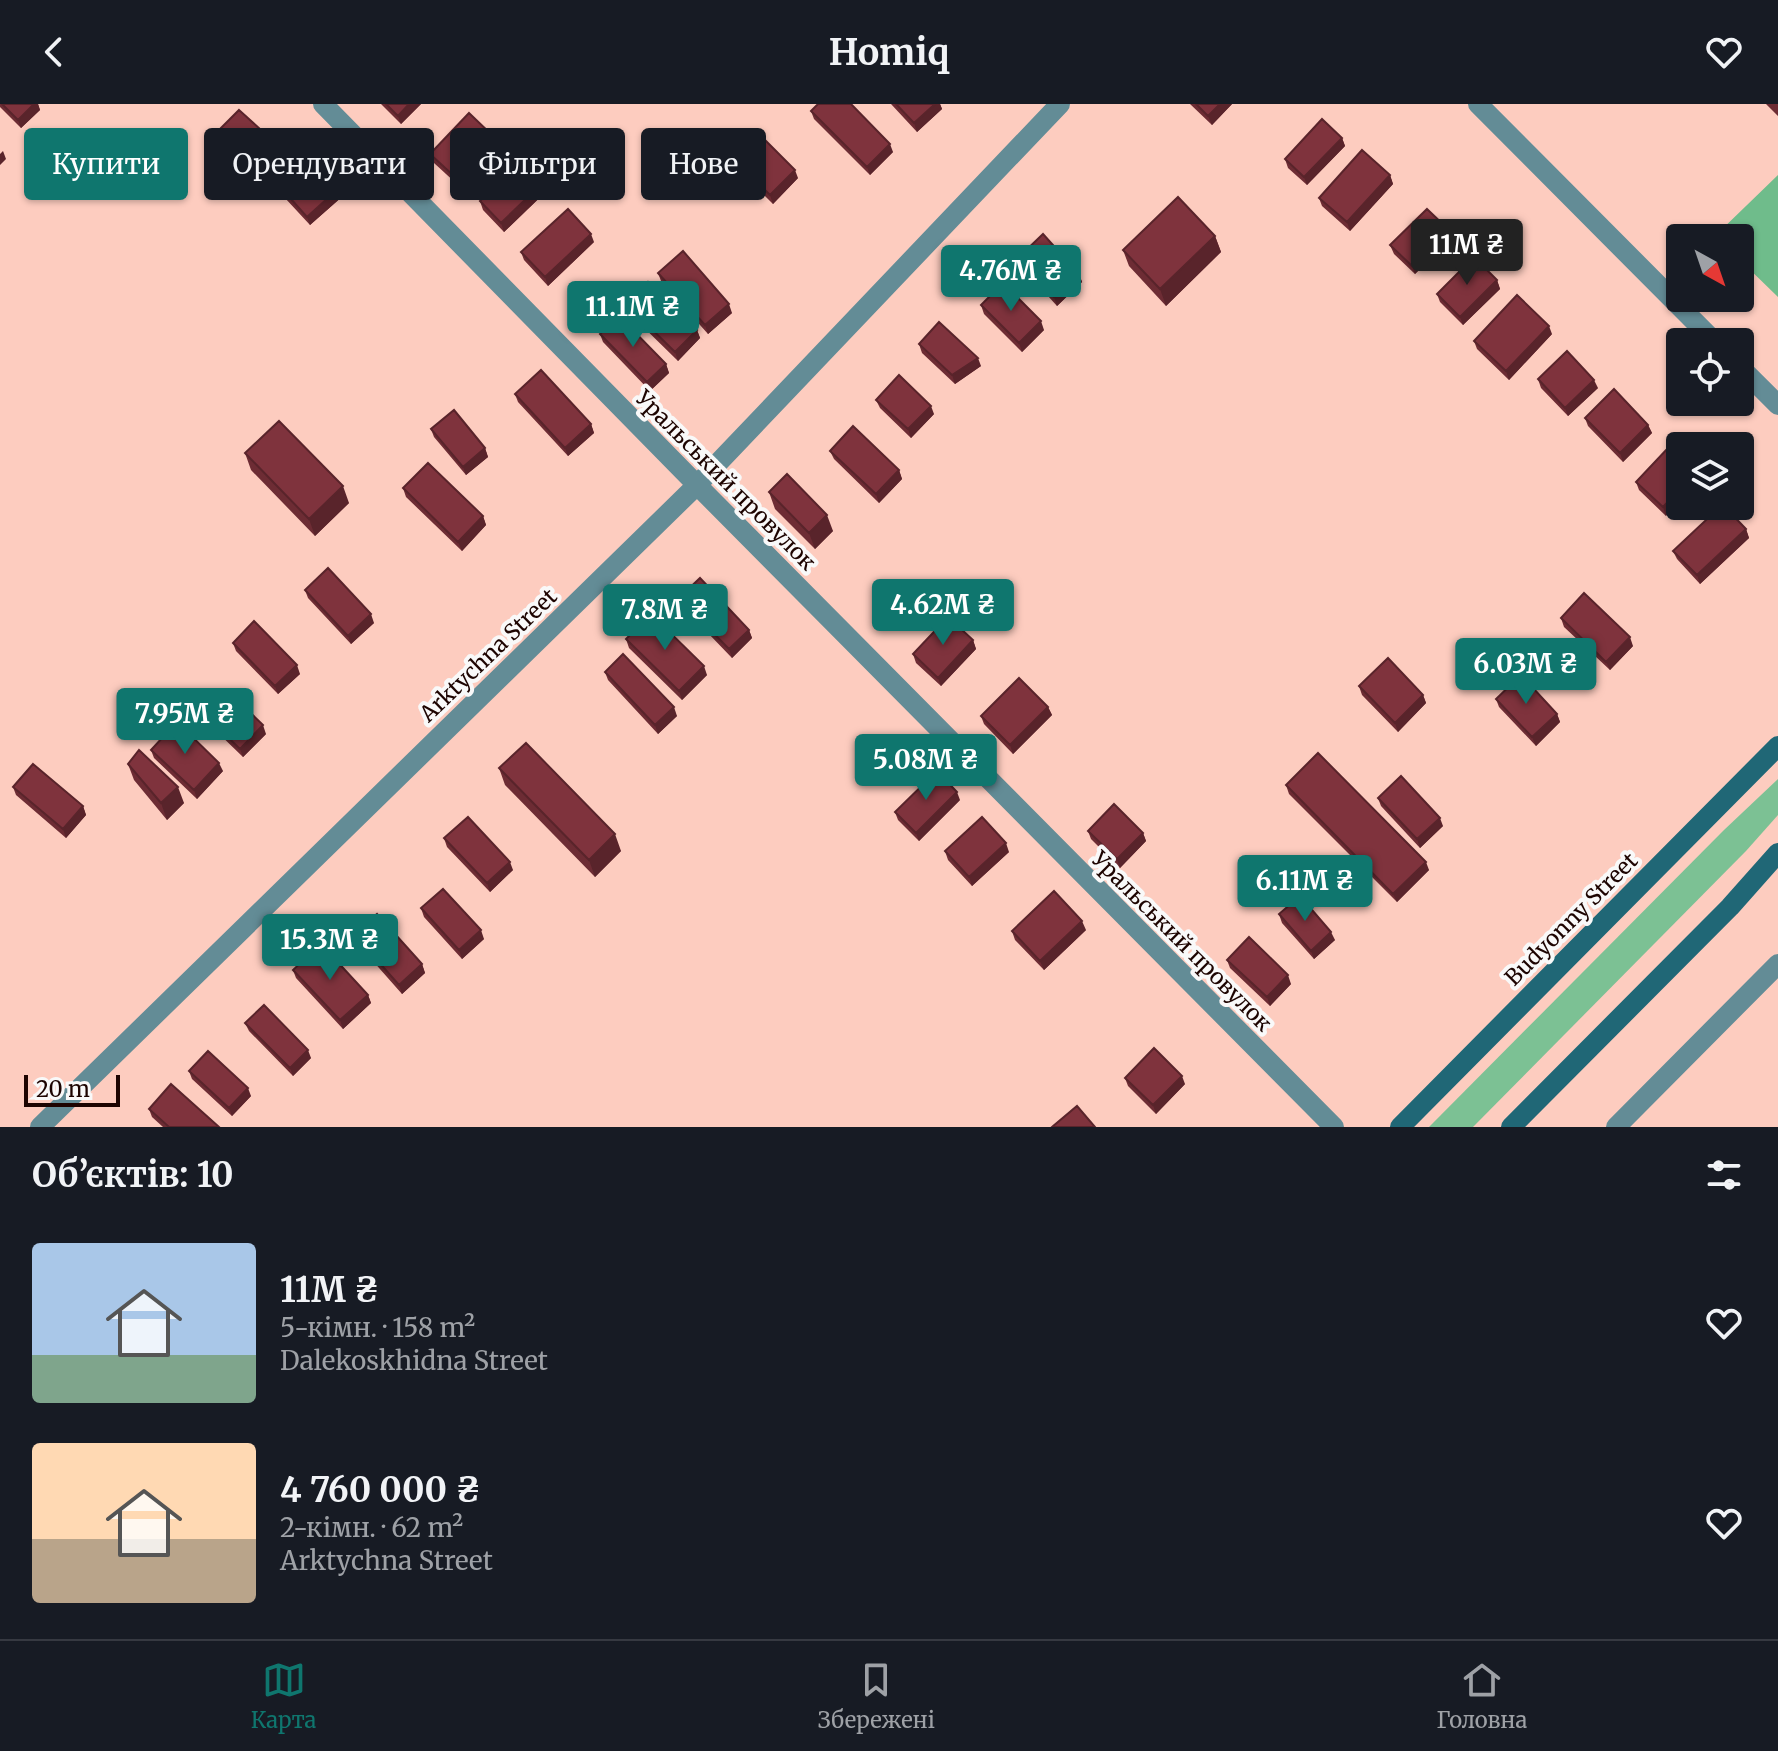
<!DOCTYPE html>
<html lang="uk">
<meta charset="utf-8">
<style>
:root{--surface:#171b24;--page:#20242c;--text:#f1f3f6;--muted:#9ea1a6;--line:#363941;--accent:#0f766e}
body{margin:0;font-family:Merriweather,serif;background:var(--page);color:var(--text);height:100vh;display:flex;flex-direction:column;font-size:30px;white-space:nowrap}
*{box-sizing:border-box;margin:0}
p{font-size:26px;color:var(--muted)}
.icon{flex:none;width:44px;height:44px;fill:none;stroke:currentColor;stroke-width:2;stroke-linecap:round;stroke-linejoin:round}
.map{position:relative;height:1023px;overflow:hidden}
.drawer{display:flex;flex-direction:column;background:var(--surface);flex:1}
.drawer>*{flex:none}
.guide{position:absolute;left:24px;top:24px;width:800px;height:72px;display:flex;gap:16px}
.needle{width:52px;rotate:140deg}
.buttons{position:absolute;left:1666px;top:120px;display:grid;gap:16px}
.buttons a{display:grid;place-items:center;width:88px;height:88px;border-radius:8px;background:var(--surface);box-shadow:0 2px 6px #0004;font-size:40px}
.scale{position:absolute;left:24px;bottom:20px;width:96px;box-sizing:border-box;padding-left:8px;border:4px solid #1d0401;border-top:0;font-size:22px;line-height:28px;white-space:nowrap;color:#1d0401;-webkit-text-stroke:6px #f9f9f9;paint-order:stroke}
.price{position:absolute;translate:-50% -68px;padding:0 18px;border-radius:8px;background:var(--accent);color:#fff;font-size:26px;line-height:52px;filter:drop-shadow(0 2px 4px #0008)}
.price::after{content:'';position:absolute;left:50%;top:48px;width:24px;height:18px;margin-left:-12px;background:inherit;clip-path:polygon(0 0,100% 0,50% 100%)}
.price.selected{background:#222;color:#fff}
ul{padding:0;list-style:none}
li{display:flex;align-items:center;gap:24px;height:200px;padding:0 32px}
li span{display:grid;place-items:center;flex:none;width:224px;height:160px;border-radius:8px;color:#555}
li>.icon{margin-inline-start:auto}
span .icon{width:96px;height:96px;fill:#fffc;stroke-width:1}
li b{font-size:34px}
h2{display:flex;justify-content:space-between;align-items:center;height:96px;padding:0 32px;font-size:34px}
.pill{padding:0 28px;border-radius:8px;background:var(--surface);box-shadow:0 2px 6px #0004;font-size:28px;line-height:72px}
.pill.selected{background:var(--accent);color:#fff}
header{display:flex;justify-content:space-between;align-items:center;height:104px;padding:0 32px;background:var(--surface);font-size:36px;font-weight:700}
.dock{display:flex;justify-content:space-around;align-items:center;height:112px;border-top:2px solid var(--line);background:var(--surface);font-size:22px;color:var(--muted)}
.dock a{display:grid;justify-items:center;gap:4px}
.dock .selected{color:var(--accent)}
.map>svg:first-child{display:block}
</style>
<header><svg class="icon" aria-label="back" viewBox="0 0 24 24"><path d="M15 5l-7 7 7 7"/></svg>Homiq<svg class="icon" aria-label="heart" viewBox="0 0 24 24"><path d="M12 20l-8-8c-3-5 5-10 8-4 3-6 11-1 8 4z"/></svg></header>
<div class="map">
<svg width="1778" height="1023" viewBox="0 0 1778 1023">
<rect width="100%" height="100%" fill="#fdccbf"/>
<!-- green -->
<path fill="#7cc194" d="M1778 675V711L1746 747 1473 1023H1429L1724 726Z"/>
<!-- forest -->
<path fill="#6fbc8b" d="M1778 71V193L1740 156V134H1717L1715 132Z"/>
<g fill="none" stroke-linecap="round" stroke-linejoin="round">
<!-- street -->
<path stroke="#638c96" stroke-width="20" d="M323 0 697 381 1334 1023
M1478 0 1715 238
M1740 263 1778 301
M40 1023 697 381 1060 0
M1616 1023 1778 860"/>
<!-- secondary -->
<path stroke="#206776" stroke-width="20" d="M1400 1023 1778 642
M1511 1023 1730 803 1778 749"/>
</g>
<!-- wall -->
<path fill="#6d2c34" d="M0 0H38L40 6 21 24 0 3Z
M381 0H421L401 20Z
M891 0H940L942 5 917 28Z
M1190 0H1232L1212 21Z
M1766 0H1778V12Z
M811 7 893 48 870 71 814 15Z
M260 25 263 34 238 60 217 40 214 31Z
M1342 34 1345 42 1307 81 1288 64 1285 55Z
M496 40 458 81 434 59 430 50Z
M739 60 798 74 773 100 742 69Z
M1390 71 1393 80 1350 127 1322 102 1319 94Z
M559 75 504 128 483 106 480 97Z
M282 85 344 91 310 121 285 94Z
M1448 125 1451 134 1415 170 1394 150 1390 141Z
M1215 132 1221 148 1166 202 1129 162 1123 146Z
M594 138 548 182 524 156 521 148Z
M1018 154 1079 170 1082 178 1057 202 1021 162Z
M658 169 732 209 708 230 661 177Z
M1497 176 1500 185 1463 221 1440 198 1437 190Z
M626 200 697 226 700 234 678 257 629 209Z
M981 201 1044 226 1022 248 984 210Z
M600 230 666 260 669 269 650 287 603 238Z
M1552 230 1509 276 1477 245 1474 237Z
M919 240 981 262 955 280 922 249Z
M1538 275 1598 284 1568 312 1541 284Z
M515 290 591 320 594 329 568 352 518 298Z
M876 296 934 310 911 334 880 304Z
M1585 314 1648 321 1652 329 1623 358 1588 322Z
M431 325 485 344 488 353 466 371 434 333Z
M1669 343 1666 412 1639 386 1636 378Z
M830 347 899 366 902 375 879 399 834 355Z
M245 349 349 399 315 432 251 366Z
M403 384 483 412 486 421 462 447 406 393Z
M769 388 833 427 815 445 775 405Z
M1746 425 1749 434 1700 480 1677 455 1673 447Z
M305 486 374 519 351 540 308 494Z
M679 494 749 526 752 534 732 554 682 502Z
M1561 514 1633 542 1610 566 1564 523Z
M626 535 707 571 682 596 629 544Z
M973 536 976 545 941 582 916 559 913 550Z
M233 539 300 570 278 590 236 547Z
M605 568 677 612 658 630 608 576Z
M1359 582 1423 591 1426 599 1398 628 1362 591Z
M1496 595 1557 610 1560 618 1536 642 1499 603Z
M1048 603 1052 611 1013 650 984 620 981 612Z
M210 616 266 630 243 653 213 624Z
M151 646 223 667 197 695 154 654Z
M128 660 184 699 167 716 134 676Z
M499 664 621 747 595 773 505 681Z
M1286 681 1429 766 1397 798 1289 690Z
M13 683 83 702 86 711 66 734 16 691Z
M1378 694 1443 722 1420 744 1381 702Z
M960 696 919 737 898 716 895 708Z
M1088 727 1143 729 1146 737 1120 764 1091 735Z
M444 734 513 766 490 788 447 743Z
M945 747 1009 748 972 782 948 756Z
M421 804 484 835 462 855 424 813Z
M1279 810 1335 836 1314 855 1282 819Z
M1086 826 1044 866 1015 836 1012 827Z
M354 830 422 860 425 869 402 890 357 839Z
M1227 856 1291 880 1270 902 1230 864Z
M293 866 368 891 371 899 343 925 296 874Z
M245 919 311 954 293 972 249 927Z
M189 967 251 992 232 1012 192 975Z
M1125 974 1185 980 1156 1010 1128 982Z
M149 1005 219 1023H163L152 1013Z"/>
<!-- shaded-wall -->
<path fill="#59242b" d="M34 0H38L40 6 21 24 18 16Z
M409 0H421L401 20 398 12Z
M935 0H940L942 5 917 28 914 19Z
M1220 0H1232L1212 21 1208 12Z
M260 25 263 34 238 60 235 51Z
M493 32 496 40 458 81 455 73Z
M1342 34 1345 42 1307 81 1304 73Z
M890 40 893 48 870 71 867 63Z
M3 47 6 55 0 61V50Z
M556 66 559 75 504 128 501 119Z
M795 66 798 74 773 100 770 91Z
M1390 71 1393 80 1350 127 1347 118Z
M340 83 344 91 310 121 307 113Z
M1448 125 1451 134 1415 170 1412 162Z
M591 130 594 138 548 182 545 173Z
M1215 132 1221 148 1166 202 1160 185Z
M1079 170 1082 178 1057 202 1054 193Z
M1497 176 1500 185 1463 221 1460 213Z
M729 200 732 209 708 230 705 221Z
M1041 217 1044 226 1022 248 1019 239Z
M1549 222 1552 230 1509 276 1506 267Z
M697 226 700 234 678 257 675 248Z
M978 254 981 262 955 280 952 271Z
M666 260 669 269 650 287 647 278Z
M1594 276 1598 284 1568 312 1565 304Z
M931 302 934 310 911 334 908 325Z
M591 320 594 329 568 352 565 344Z
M1648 321 1652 329 1623 358 1620 349Z
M485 344 488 353 466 371 463 363Z
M899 366 902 375 879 399 876 390Z
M343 382 349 399 315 432 309 415Z
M1680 385V397L1666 412 1663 403Z
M827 411 833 427 815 445 809 429Z
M483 412 486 421 462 447 458 438Z
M1746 425 1749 434 1700 480 1697 471Z
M371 510 374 519 351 540 348 532Z
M749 526 752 534 732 554 729 545Z
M1630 533 1633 542 1610 566 1606 558Z
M973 536 976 545 941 582 938 574Z
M297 561 300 570 278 590 275 582Z
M704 562 707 571 682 596 679 587Z
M1423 591 1426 599 1398 628 1395 619Z
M674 603 677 612 658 630 655 621Z
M1048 603 1052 611 1013 650 1010 641Z
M1557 610 1560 618 1536 642 1532 633Z
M263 621 266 630 243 653 240 645Z
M219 659 223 667 197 695 194 686Z
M178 683 184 699 167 716 161 699Z
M957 688 960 696 919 737 916 729Z
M83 702 86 711 66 734 63 725Z
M1440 714 1443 722 1420 744 1417 735Z
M1143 729 1146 737 1120 764 1117 755Z
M615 730 621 747 595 773 589 756Z
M1006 739 1009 748 972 782 969 773Z
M510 758 513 766 490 788 487 779Z
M1426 758 1429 766 1397 798 1393 790Z
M1082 817 1086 826 1044 866 1040 857Z
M481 826 484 835 462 855 459 846Z
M1331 828 1335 836 1314 855 1311 847Z
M422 860 425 869 402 890 399 881Z
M1288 871 1291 880 1270 902 1267 893Z
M368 891 371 899 343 925 340 916Z
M308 946 311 954 293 972 290 964Z
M1182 972 1185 980 1156 1010 1153 1001Z
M248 984 251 992 232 1012 229 1004Z"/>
<!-- building -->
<path fill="#7f333d" stroke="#59242b" stroke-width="2" d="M2 0H34L18 16Z
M386 0H409L398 12Z
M818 0H851L890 40 867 63 811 7Z
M896 0H935L914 19Z
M1196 0H1220L1208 12Z
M239 6 260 25 235 51 214 31Z
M469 9 493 32 455 73 430 50Z
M1322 15 1342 34 1304 73 1285 55Z
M764 35 795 66 770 91 739 60Z
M535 44 556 66 501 119 480 97Z
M1362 46 1390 71 1347 118 1319 94Z
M315 55 340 83 307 113 282 85Z
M1178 93 1215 132 1160 185 1123 146Z
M568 105 591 130 545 173 521 148Z
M1427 105 1448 125 1412 162 1390 141Z
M1043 130 1079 170 1054 193 1018 154Z
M683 147 729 200 705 221 658 169Z
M1474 153 1497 176 1460 213 1437 190Z
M648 178 697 226 675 248 626 200Z
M1003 179 1041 217 1019 239 981 201Z
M1517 191 1549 222 1506 267 1474 237Z
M619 212 666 260 647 278 600 230Z
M939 218 978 254 952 271 919 240Z
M1567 247 1594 276 1565 304 1538 275Z
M541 266 591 320 565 344 515 290Z
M899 271 931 302 908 325 876 296Z
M1614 285 1648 321 1620 349 1585 314Z
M454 306 485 344 463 363 431 325Z
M279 317 343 382 309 415 245 349Z
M853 322 899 366 876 390 830 347Z
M1669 343 1680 354V385L1663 403 1636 378Z
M428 359 483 412 458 438 403 384Z
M787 370 827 411 809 429 769 388Z
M1721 402H1724L1746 425 1697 471 1673 447Z
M328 464 371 510 348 532 305 486Z
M700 474 749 526 729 545 679 494Z
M1584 489 1630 533 1606 558 1561 514Z
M651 510 704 562 679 587 626 535Z
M948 513 973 536 938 574 913 550Z
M254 517 297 561 275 582 233 539Z
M623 550 674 603 655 621 605 568Z
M1388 554 1423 591 1395 619 1359 582Z
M1521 571 1557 610 1532 633 1496 595Z
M1019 574 1048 603 1010 641 981 612Z
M233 592 263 621 240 645 210 616Z
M177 618 219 659 194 686 151 646Z
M526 639 615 730 589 756 499 664Z
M139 646 178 683 161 699 128 660Z
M1318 649 1426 758 1393 790 1286 681Z
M33 660 83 702 63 725 13 683Z
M937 667 957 688 916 729 895 708Z
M1401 672 1440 714 1417 735 1378 694Z
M1114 700 1143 729 1117 755 1088 727Z
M468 713 510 758 487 779 444 734Z
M982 713 1006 739 969 773 945 747Z
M443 785 481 826 459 846 421 804Z
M1054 787 1082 817 1040 857 1012 827Z
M1300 792 1331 828 1311 847 1279 810Z
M377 810 422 860 399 881 354 830Z
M1249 833 1288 871 1267 893 1227 856Z
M321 840 368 891 340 916 293 866Z
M264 901 308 946 290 964 245 919Z
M1154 944 1182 972 1153 1001 1125 974Z
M208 947 248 984 229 1004 189 967Z
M171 980 219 1023H169L149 1005Z
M1077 1002 1095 1023H1052Z"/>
<g text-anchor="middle" stroke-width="8" stroke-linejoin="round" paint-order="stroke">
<!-- street labels -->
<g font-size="22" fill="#1d0401" stroke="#f9f9f9">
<text transform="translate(726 376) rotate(45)" y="8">Уральський провулок</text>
<text transform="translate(488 551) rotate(-44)" y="8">Arktychna Street</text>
<text transform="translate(1571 815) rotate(-45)" y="8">Budyonny Street</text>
<text transform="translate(1182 837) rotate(45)" y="8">Уральський провулок</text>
</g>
</g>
</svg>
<div class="buttons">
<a><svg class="needle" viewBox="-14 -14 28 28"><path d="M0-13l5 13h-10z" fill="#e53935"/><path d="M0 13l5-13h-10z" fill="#9ea1a6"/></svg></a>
<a><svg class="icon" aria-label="locate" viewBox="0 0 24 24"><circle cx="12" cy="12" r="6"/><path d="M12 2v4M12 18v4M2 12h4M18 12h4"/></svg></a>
<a><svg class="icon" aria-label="layers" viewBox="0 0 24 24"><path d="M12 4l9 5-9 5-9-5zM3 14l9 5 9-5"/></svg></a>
</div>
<div class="scale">20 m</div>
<b class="price selected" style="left:1467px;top:183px">11M ₴</b>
<b class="price" style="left:1011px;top:209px">4.76M ₴</b>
<b class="price" style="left:633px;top:245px">11.1M ₴</b>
<b class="price" style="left:943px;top:543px">4.62M ₴</b>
<b class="price" style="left:665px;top:548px">7.8M ₴</b>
<b class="price" style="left:1526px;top:602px">6.03M ₴</b>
<b class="price" style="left:185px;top:652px">7.95M ₴</b>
<b class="price" style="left:926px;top:698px">5.08M ₴</b>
<b class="price" style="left:1305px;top:819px">6.11M ₴</b>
<b class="price" style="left:330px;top:878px">15.3M ₴</b>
<div class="guide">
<a class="pill selected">Купити</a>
<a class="pill">Орендувати</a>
<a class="pill">Фільтри</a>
<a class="pill">Нове</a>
</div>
</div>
<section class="drawer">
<h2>Об’єктів: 10<svg class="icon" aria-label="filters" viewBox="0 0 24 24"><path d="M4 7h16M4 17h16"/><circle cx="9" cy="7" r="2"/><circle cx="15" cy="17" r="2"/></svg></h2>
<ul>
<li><span style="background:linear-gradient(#a9c7e8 70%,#7fa58c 0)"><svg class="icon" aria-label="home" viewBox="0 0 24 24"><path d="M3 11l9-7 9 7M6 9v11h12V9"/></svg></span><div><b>11M ₴</b><p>5-кімн. · 158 m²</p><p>Dalekoskhidna Street</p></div><svg class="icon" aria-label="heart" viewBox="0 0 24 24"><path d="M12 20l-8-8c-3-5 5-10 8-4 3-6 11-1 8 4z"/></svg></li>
<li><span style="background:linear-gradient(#ffd9b3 60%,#b9a48a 0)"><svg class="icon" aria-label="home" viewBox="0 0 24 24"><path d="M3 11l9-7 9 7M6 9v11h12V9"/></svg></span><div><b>4 760 000 ₴</b><p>2-кімн. · 62 m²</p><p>Arktychna Street</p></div><svg class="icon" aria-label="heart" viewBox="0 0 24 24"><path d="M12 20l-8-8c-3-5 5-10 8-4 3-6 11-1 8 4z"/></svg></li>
</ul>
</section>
<nav class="dock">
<a class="selected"><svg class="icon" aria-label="map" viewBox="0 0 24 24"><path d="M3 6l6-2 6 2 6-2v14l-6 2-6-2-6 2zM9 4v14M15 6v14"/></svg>Карта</a>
<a><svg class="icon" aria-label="saved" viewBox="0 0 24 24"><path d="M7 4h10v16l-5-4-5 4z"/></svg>Збережені</a>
<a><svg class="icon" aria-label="home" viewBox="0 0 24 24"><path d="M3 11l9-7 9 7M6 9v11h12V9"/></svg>Головна</a>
</nav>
